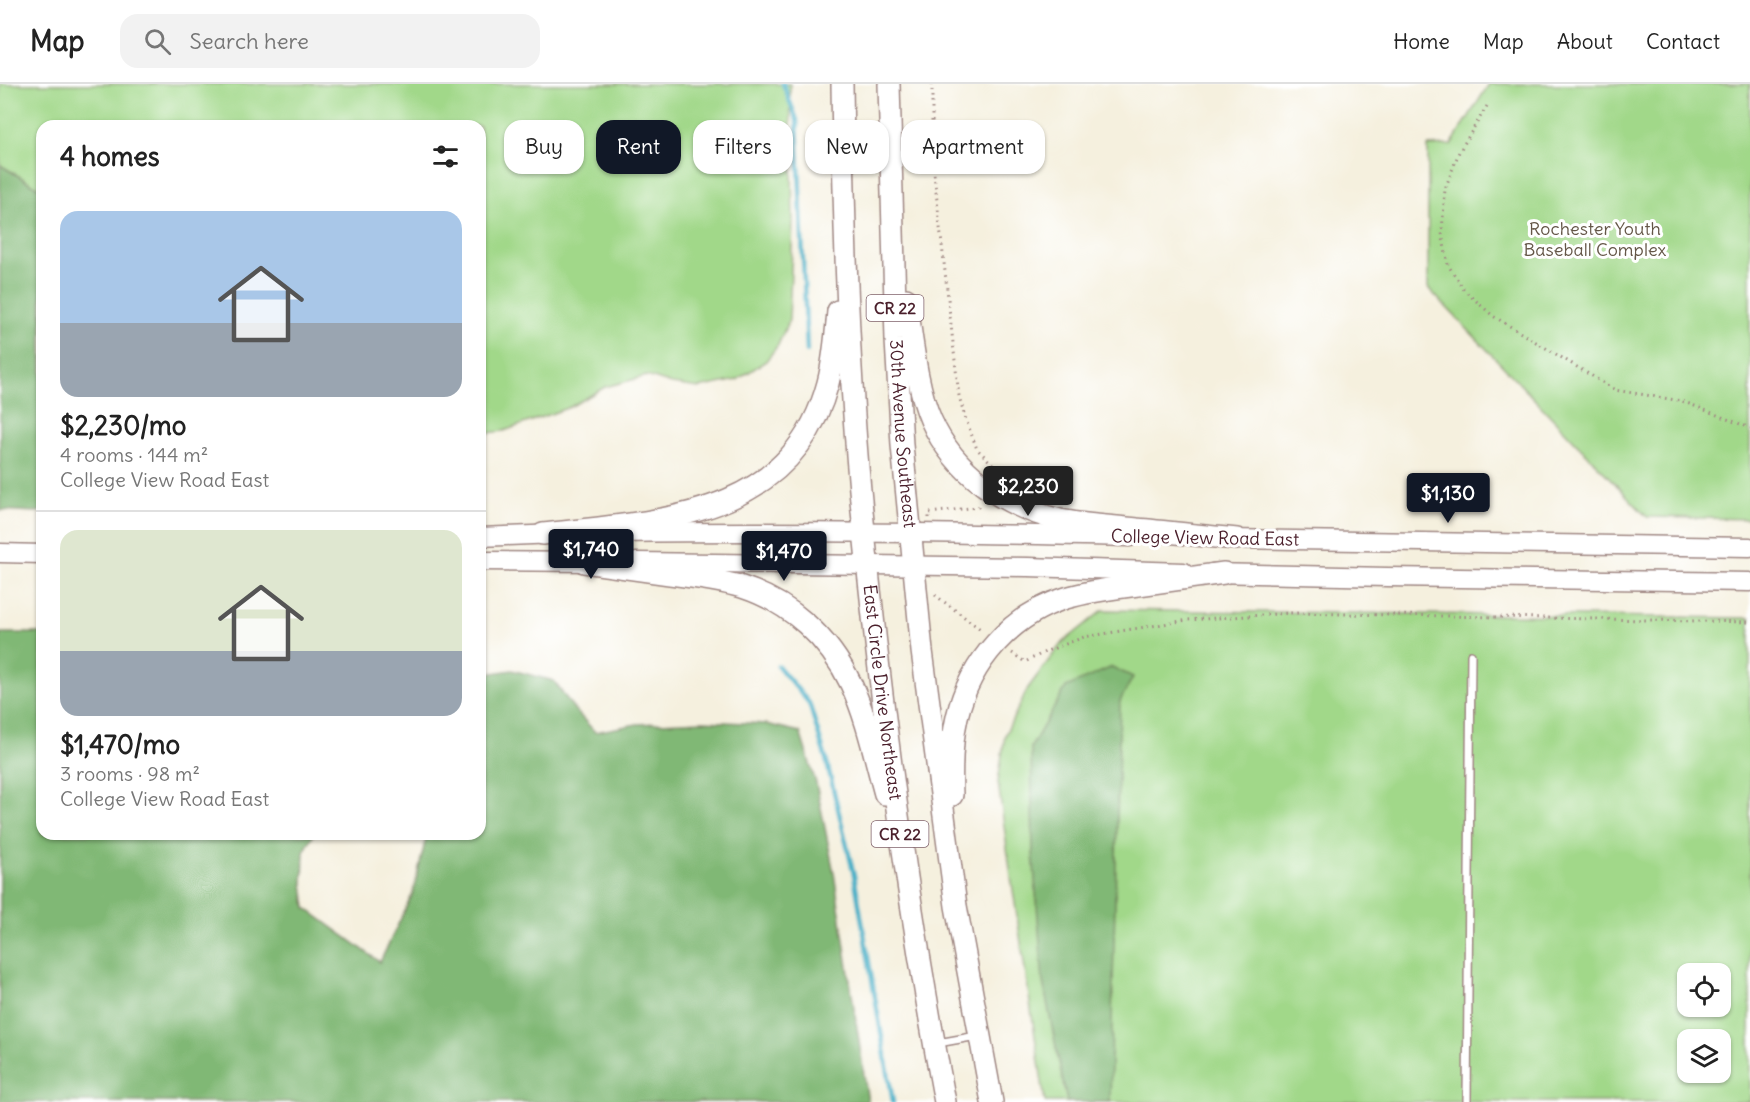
<!DOCTYPE html>
<meta charset="utf-8">
<style>
:root{--surface:#fff;--page:#f2f2f2;--text:#222;--muted:#767676;--line:#e0e0e0;--accent:#111827}
body{margin:0;font-family:Delius,sans-serif;background:var(--page);color:var(--text);height:100vh;display:flex;flex-direction:column;font-size:22px;white-space:nowrap}
*{box-sizing:border-box;margin:0}
p{font-size:20px;color:var(--muted)}
.icon{flex:none;width:33px;height:33px;fill:none;stroke:currentColor;stroke-width:2;stroke-linecap:round;stroke-linejoin:round}
.map{position:relative;flex:1;overflow:hidden}
.sheet{position:absolute;left:36px;top:36px;width:450px;height:720px;display:flex;flex-direction:column;background:var(--surface);border-radius:18px;box-shadow:0 2px 4px #0004}
.sheet>*{flex:none}
.banner{position:absolute;left:504px;top:36px;width:570px;height:54px;display:flex;gap:12px}
.tools{position:absolute;left:1677px;top:879px;display:grid;gap:12px}
.tools a{display:grid;place-items:center;width:54px;height:54px;border-radius:12px;background:var(--surface);box-shadow:0 2px 4px #0004;font-size:30px}
.price{position:absolute;translate:-50% -51px;padding:0 14px;border-radius:6px;background:var(--accent);color:#fff;font-size:20px;line-height:39px;filter:drop-shadow(0 2px 3px #0008)}
.price::after{content:'';position:absolute;left:50%;top:36px;width:18px;height:14px;margin-left:-9px;background:inherit;clip-path:polygon(0 0,100% 0,50% 100%)}
.price.active{background:#222;color:#fff}
ul{padding:0;list-style:none}
li{display:grid;align-content:center;gap:12px;height:318px;padding:0 24px}
li+li{border-top:2px solid var(--line)}
li span{display:grid;place-items:center;height:186px;border-radius:18px;color:#555}
li>.icon{margin-inline-start:auto}
span .icon{width:108px;height:108px;fill:#fffc;stroke-width:1}
li b{font-size:26px}
h2{display:flex;justify-content:space-between;align-items:center;height:72px;padding:0 24px;font-size:26px}
.chip{padding:0 21px;border-radius:18px;background:var(--surface);box-shadow:0 2px 4px #0004;font-size:21px;line-height:54px}
.chip.active{background:var(--accent);color:#fff}
header{display:flex;align-items:center;gap:36px;box-sizing:border-box;height:84px;padding:0 30px;background:var(--surface);border-bottom:2px solid var(--line)}
header strong{font-size:28px}
nav{display:flex;gap:33px;margin-inline-start:auto;font-size:21px}
.search{width:420px;height:54px;background:var(--page);display:flex;align-items:center;gap:15px;box-sizing:border-box;padding:0 21px;border-radius:18px;color:var(--muted);font-size:22px}
.map>svg:first-child{display:block}
</style>
<header>
<strong>Map</strong>
<div class="search"><svg class="icon" aria-label="search" viewBox="0 0 24 24"><circle cx="10" cy="10" r="6"/><path d="M15 15l6 6"/></svg>Search here</div>
<nav><a>Home</a><a>Map</a><a>About</a><a>Contact</a></nav>
</header>
<div class="map">
<svg width="1750" height="1018" viewBox="0 0 1750 1018">
<rect width="100%" height="100%" fill="#fff"/>
<filter id="ink" filterUnits="userSpaceOnUse"><feTurbulence type="fractalNoise" baseFrequency=".0167" numOctaves="2"/><feDisplacementMap in="SourceGraphic" scale="12" xChannelSelector="R" yChannelSelector="G"/><feConvolveMatrix kernelMatrix="1 2 1 2 8 2 1 2 1" color-interpolation-filters="sRGB"/></filter>
<filter id="wash" filterUnits="userSpaceOnUse"><feTurbulence type="fractalNoise" baseFrequency=".008" numOctaves="4" result="noise"/><feDisplacementMap in="SourceGraphic" scale="24" xChannelSelector="R" yChannelSelector="G"/><feGaussianBlur stdDeviation="1.35" result="paint"/><feColorMatrix in="noise" values="0 0 0 0 0 0 0 0 0 0 0 0 0 0 0 0 0 1.4 0 .05"/><feComposite in="paint" operator="in"/></filter>
<g filter="url(#wash)">
<rect width="100%" height="100%" fill="#f5f0de"/>
<!-- green -->
<path fill="#a1d889" stroke="#767c5a" stroke-width="1.5" fill-rule="evenodd" d="M0 0H790L793 138 789 236 778 261 766 277 737 296 699 304 672 300 647 292 605 303 570 323 504 347 480 350V42H42V106L0 81Z
M1489 0H1750V435L1647 433 1428 204V62L1451 61Z
M1103 526 1750 534V1018H1045L1011 793 998 698 1005 651 1028 604 1061 560ZM1688 890H1720V922H1688ZM1688 956H1720V988H1688Z"/>
<!-- forest -->
<path fill="#80b875" stroke="#656c50" stroke-width="1.5" d="M0 81 42 106V427L35 428 0 426Z
M0 549H42V750H314L304 768 303 799 306 824 380 878 413 809 427 750H480V591L512 586 554 597 574 625 595 648 637 640 703 637 766 640 800 648 816 699 834 789 868 1018H0Z
M1112 583 1133 593 1120 617 1110 1018H1067L1043 898 1033 769 1031 663 1066 603Z"/>
<g fill="none" stroke-linecap="round" stroke-linejoin="round">
<!-- stream -->
<path stroke="#48b0c7" stroke-width="4.5" d="M783 0 797 36 807 267
M778 582 809 619 826 675 854 791 893 1018"/>
</g>
</g>
<g filter="url(#ink)">
<g fill="none" stroke-linecap="round" stroke-linejoin="round">
<!-- service casing -->
<g stroke="#a08884" stroke-width="10">
<path id="service" d="M938 959 977 952
M1467 1018 1471 571"/>
</g>
<!-- secondary casing -->
<g stroke="#a08884" stroke-width="21">
<path id="secondary" d="M621 449C791 446 960 449 1130 453
M480 453 557 450
M1224 455 1750 463
M0 469 42 470
M480 477 596 478
M636 478 1028 483 1184 488
M1212 489 1387 493 1750 498"/>
</g>
<!-- primary casing -->
<g stroke="#a08884" stroke-width="24">
<g id="primary">
<path id="s1" d="M842 0C844 142 848 285 862 427 881 625 908 822 945 1018"/>
<path id="s2" d="M889 0 896 256 902 361 922 567 956 822 992 1018"/>
<path d="M906 215C912 252 916 302 931 336 954 388 1004 423 1060 436 1085 441 1111 442 1137 445 1170 448 1203 452 1237 455"/>
<path d="M543 450C658 437 792 435 828 299 834 276 836 251 838 227"/>
<path d="M584 478C613 482 641 486 670 490 694 493 719 496 742 503 791 519 829 554 851 600 867 634 875 674 885 710"/>
<path d="M952 711C951 685 951 659 957 633 970 578 1011 531 1066 514 1089 507 1114 504 1138 501 1167 497 1195 493 1224 489"/>
</g>
</g>
<!-- path -->
<path stroke="#a08884" stroke-width="3" stroke-dasharray="1.5 4.5" stroke-linecap="butt" d="M932 0V72L959 312 965 333 977 365 1003 390
M1487 22 1459 68 1445 105 1442 149 1448 181 1465 207 1493 232 1615 306 1682 317 1750 344
M929 434V429L978 423 982 420
M935 511 983 547
M1012 569 1025 578 1047 567 1084 553 1188 536 1291 529 1750 538"/>
<!-- service -->
<use href="#service" stroke="#fff" stroke-width="7"/>
<!-- secondary -->
<use href="#secondary" stroke="#fff" stroke-width="18"/>
<!-- primary -->
<use href="#primary" stroke="#fff" stroke-width="21"/>
</g>
</g>
<g text-anchor="middle" stroke-width="6" stroke-linejoin="round" paint-order="stroke">
<!-- shield labels -->
<g fill="#fff" stroke="#80626b" stroke-width="1.5">
<rect x="866.5" y="211" width="57" height="26" rx="4.5"/>
<rect x="871.5" y="737" width="57" height="26" rx="4.5"/>
</g>
<g font-size="16" font-weight="bold" fill="#4a1f2b">
<text x="895" y="230">CR 22</text>
<text x="900" y="756">CR 22</text>
</g>
<!-- park labels -->
<g font-size="18" fill="#645647" stroke="#fff">
<text x="1595" y="151">Rochester Youth<tspan x="1595" dy="21">Baseball Complex</tspan></text>
</g>
<!-- street labels -->
<g font-size="18" fill="#4a1f2b" stroke="#fff">
<text dy="6" stroke="none"><textPath href="#s2" startOffset="350">30th Avenue Southeast</textPath></text>
<text transform="translate(1205 454) rotate(1)" y="6">College View Road East</text>
<text dy="6" stroke="none"><textPath href="#s1" startOffset="610">East Circle Drive Northeast</textPath></text>
</g>
</g>
</svg>
<div class="tools">
<a><svg class="icon" aria-label="locate" viewBox="0 0 24 24"><circle cx="12" cy="12" r="6"/><path d="M12 2v4M12 18v4M2 12h4M18 12h4"/></svg></a>
<a><svg class="icon" aria-label="layers" viewBox="0 0 24 24"><path d="M12 4l9 5-9 5-9-5zM3 14l9 5 9-5"/></svg></a>
</div>
<b class="price active" style="left:1028px;top:433px">$2,230</b>
<b class="price" style="left:1448px;top:440px">$1,130</b>
<b class="price" style="left:591px;top:496px">$1,740</b>
<b class="price" style="left:784px;top:498px">$1,470</b>
<div class="banner">
<a class="chip">Buy</a>
<a class="chip active">Rent</a>
<a class="chip">Filters</a>
<a class="chip">New</a>
<a class="chip">Apartment</a>
</div>
<section class="sheet">
<h2>4 homes<svg class="icon" aria-label="filters" viewBox="0 0 24 24"><path d="M4 7h16M4 17h16"/><circle cx="9" cy="7" r="2"/><circle cx="15" cy="17" r="2"/></svg></h2>
<ul>
<li><span style="background:linear-gradient(#a9c7e8 60%,#9aa5b1 0)"><svg class="icon" aria-label="home" viewBox="0 0 24 24"><path d="M3 11l9-7 9 7M6 9v11h12V9"/></svg></span><div><b>$2,230/mo</b><p>4 rooms · 144 m²</p><p>College View Road East</p></div></li>
<li><span style="background:linear-gradient(#dfe7d0 65%,#9aa5b1 0)"><svg class="icon" aria-label="home" viewBox="0 0 24 24"><path d="M3 11l9-7 9 7M6 9v11h12V9"/></svg></span><div><b>$1,470/mo</b><p>3 rooms · 98 m²</p><p>College View Road East</p></div></li>
</ul>
</section>
</div>
